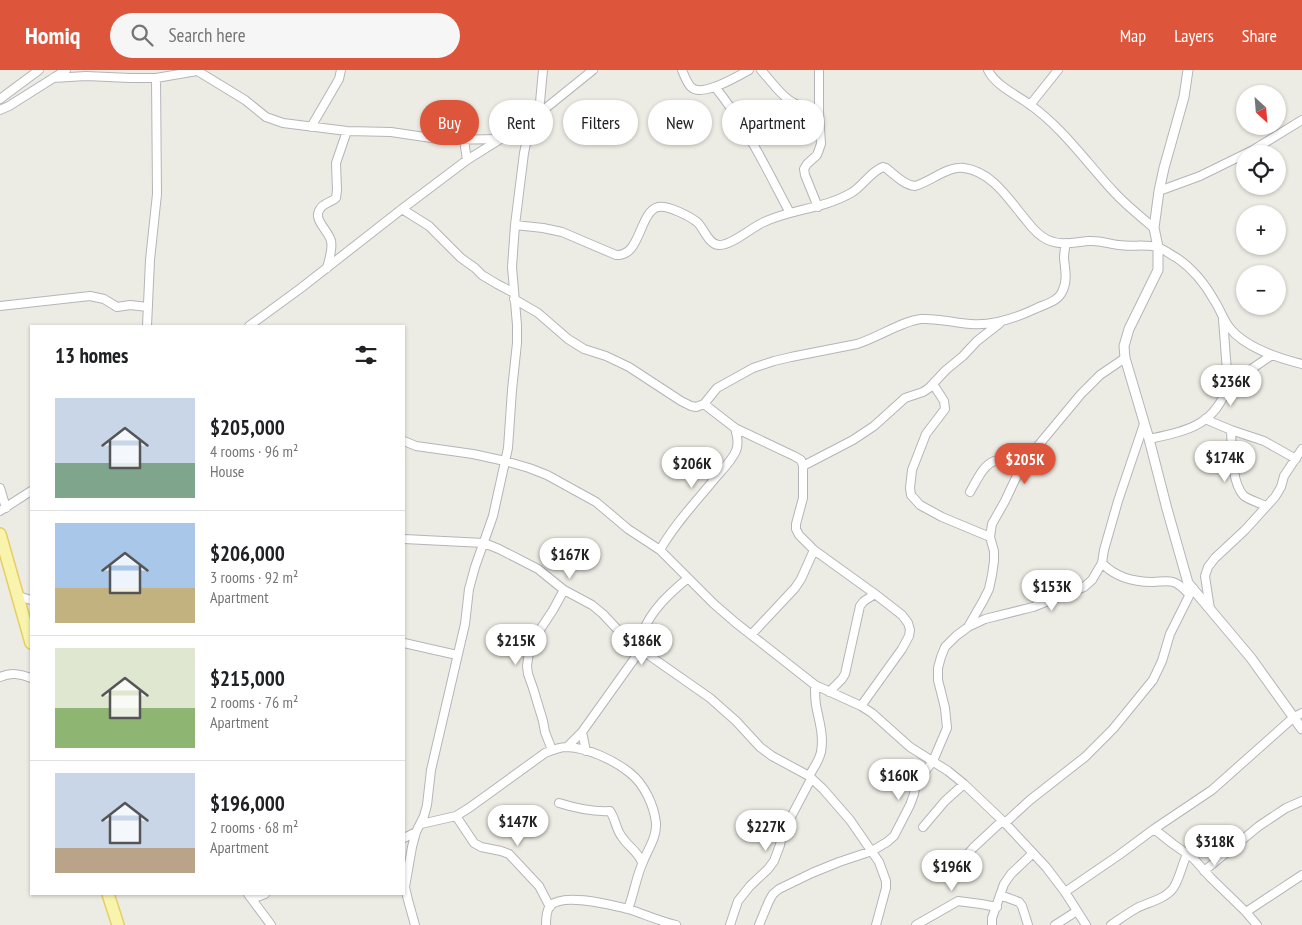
<!DOCTYPE html>
<meta charset="utf-8">
<style>
:root{--surface:#fff;--page:#f6f6f6;--text:#202124;--muted:#757577;--line:#e0e0e0;--accent:#dd553a}
body{margin:0;font-family:"PT Sans Narrow",sans-serif;background:var(--page);color:var(--text);height:100vh;display:flex;flex-direction:column;font-size:19px;white-space:nowrap}
*{box-sizing:border-box;margin:0}
p{font-size:16px;color:var(--muted)}
.icon{flex:none;width:28px;height:28px;fill:none;stroke:currentColor;stroke-width:2;stroke-linecap:round;stroke-linejoin:round}
.map{position:relative;flex:1;overflow:hidden}
.side{position:absolute;left:30px;top:255px;width:375px;height:570px;display:flex;flex-direction:column;background:var(--surface);border-radius:0px;box-shadow:0 1px 4px #0004}
.side>*{flex:none}
.guide{position:absolute;left:420px;top:30px;width:475px;height:45px;display:flex;gap:10px}
.needle{width:32px;rotate:154deg}
.buttons{position:absolute;left:1236px;top:15px;display:grid;gap:10px}
.buttons a{display:grid;place-items:center;width:50px;height:50px;border-radius:50%;background:var(--surface);box-shadow:0 1px 4px #0004;font-size:25px}
.price{position:absolute;translate:-50% -42px;padding:0 11px;border-radius:18px;background:#fff;color:#222;font-size:16px;line-height:32px;filter:drop-shadow(0 1px 2px #0008)}
.price::after{content:'';position:absolute;left:50%;top:30px;width:15px;height:11px;margin-left:-8px;background:inherit;clip-path:polygon(0 0,100% 0,50% 100%)}
.price.on{background:var(--accent);color:#fff}
ul{padding:0;list-style:none}
li{display:flex;align-items:center;gap:15px;height:125px;padding:0 25px}
li+li{border-top:1px solid var(--line)}
li span{display:grid;place-items:center;flex:none;width:140px;height:100px;border-radius:0px;color:#555}
li>.icon{margin-inline-start:auto}
span .icon{width:60px;height:60px;fill:#fffc;stroke-width:1}
li b{font-size:21px}
h2{display:flex;justify-content:space-between;align-items:center;height:60px;padding:0 25px;font-size:21px}
.chip{padding:0 18px;border-radius:22px;background:var(--surface);box-shadow:0 1px 4px #0004;font-size:18px;line-height:45px}
.chip.on{background:var(--accent);color:#fff}
header{display:flex;align-items:center;gap:30px;box-sizing:border-box;height:70px;padding:0 25px;background:var(--accent);color:#fff}
header strong{font-size:24px}
nav{display:flex;gap:28px;margin-inline-start:auto;font-size:18px}
.search{width:350px;height:45px;background:var(--page);display:flex;align-items:center;gap:12px;box-sizing:border-box;padding:0 18px;border-radius:28px;color:var(--muted);font-size:19px}
.map>svg:first-child{display:block}
</style>
<header>
<strong>Homiq</strong>
<div class="search"><svg class="icon" aria-label="search" viewBox="0 0 24 24"><circle cx="10" cy="10" r="6"/><path d="M15 15l6 6"/></svg>Search here</div>
<nav><a>Map</a><a>Layers</a><a>Share</a></nav>
</header>
<div class="map">
<svg width="1302" height="855" viewBox="0 0 1302 855">
<rect width="100%" height="100%" fill="#edece4"/>
<g fill="none" stroke-linecap="round" stroke-linejoin="round">
<!-- minor casing -->
<g stroke="#b4b5ba" stroke-width="10">
<path id="minor" d="M196 0 245 30 266 47 283 53 347 61 391 62 445 70 498 69
M682 0C684 5 687 13 691 17 702 28 738 6 749 0
M761 0C783 25 784 33 819 42
M988 0C995 15 1015 24 1029 34 1063 58 1086 92 1114 122 1126 135 1141 147 1154 158
M53 8 86 6 130 8H156L197 1
M715 17C746 55 767 100 790 143
M0 29 39 0
M1030 35 1058 0
M0 40 9 36 66 0
M539 43 543 0
M311 57 339 9 341 0
M511 63 527 73
M464 70 467 90
M1159 121 1200 106 1253 80 1302 50
M818 137 805 105 804 99 807 94 817 85 821 74 819 42V0
M402 139 429 156 461 188 475 198 482 205 497 214 514 223
M515 155 543 158 562 162 616 185C641 187 639 142 658 137 668 135 689 146 697 152 704 158 709 176 720 175 732 175 752 157 764 152 792 139 823 139 851 123 863 116 870 102 883 97L886 98C895 105 904 115 915 116 930 112 949 95 964 98 993 102 1009 130 1026 150 1032 158 1039 166 1048 170 1061 176 1076 172 1089 171 1100 170 1109 174 1119 175 1131 177 1145 174 1157 177 1164 179 1171 185 1177 188 1193 199 1205 214 1214 230 1220 239 1223 249 1229 257 1245 278 1278 288 1302 294
M327 198C329 190 333 179 331 171 329 161 312 149 320 139 323 133 332 132 336 128L337 120 336 93 347 61
M514 229 538 243 568 269 584 279 606 286 629 297 681 331 691 336 696 337 704 334 717 318 753 298 774 291 791 287 857 274C877 268 902 251 921 249 938 248 955 253 971 254 994 256 1016 248 1037 238 1046 234 1058 231 1062 222 1068 211 1065 199 1064 188 1064 183 1065 178 1066 173
M0 236 90 226 104 229 117 237 130 235 148 237
M147 256 150 190 157 124 156 8
M249 256 301 218 402 139 467 90 531 50 593 0
M933 314 944 331 945 339 926 364 912 400 910 418 911 425 920 435 942 447 990 467
M1228 321 1247 302 1272 285
M704 334 735 358 794 386 801 390 803 396V428L796 454V459L799 465 814 480 875 524 902 545 908 553 910 560 909 566 902 579 861 636
M1205 349 1231 360 1264 371 1296 389
M1231 360C1232 378 1231 413 1244 426 1250 430 1259 433 1266 436
M1149 369C1186 361 1215 356 1228 315L1223 249
M404 371 416 376 473 384 505 391 529 398 547 405 596 432 628 459 660 480 714 534 736 553 815 615 861 636 872 643 910 677 948 701 964 714 1005 753 1046 797 1065 822 1086 855
M803 396 853 370 874 356 905 328 923 322 929 318 946 300 963 286 977 271 1000 253
M0 418 6 438
M970 422C985 395 990 382 1022 395
M0 441 31 421
M404 469 484 473 499 479 538 499 564 520 592 535 603 544 616 558 640 576
M660 480C674 455 694 434 712 412 720 402 731 392 736 381 739 373 737 366 735 358
M1102 493C1116 508 1134 512 1153 512 1159 512 1167 510 1173 512 1180 514 1185 520 1189 524
M18 526 31 530
M1210 539 1205 506 1208 497 1215 488 1245 460 1275 427 1281 417 1284 406 1302 379
M968 557 983 531 989 519 992 505 994 491V481L990 467 992 454 1005 431 1022 395 1081 324 1100 305 1125 288
M751 565 795 518 801 509 814 480
M404 573 457 585
M640 579 710 628 736 651 760 677 772 686 809 706 823 719 850 750 879 792 886 811V818L876 855
M0 607C11 602 20 604 31 608
M829 622 842 609 845 604 860 536 864 531 875 524
M567 677 582 662
M552 680 545 662 543 651 533 618 528 604 527 596 530 575 553 540 564 520
M586 681 582 662 637 585C641 578 640 570 643 562 651 540 670 523 688 508
M809 706C813 699 819 691 821 682 824 665 819 651 816 635 815 628 815 621 815 615
M559 733C575 738 593 742 610 741 616 750 616 760 622 767 629 778 636 779 642 792
M456 746 474 773 481 777 501 781 509 784 539 816 550 837
M1005 753 1030 730 1085 687 1113 659 1153 610 1162 591 1170 564 1193 518
M421 754 456 746 469 738 545 683C552 680 559 677 567 677 588 678 614 690 630 703 644 714 654 735 656 753 657 767 648 779 643 792 636 807 634 824 628 839
M923 757 945 731 964 714
M1154 759 1173 774 1193 788 1211 808 1246 842 1257 855
M404 768 416 762
M960 793 973 778 1002 751
M1204 801 1259 756 1286 738 1302 731
M1065 822 1119 785 1154 759 1212 720 1294 647 1302 643
M248 824 271 855
M1000 825 1019 832 1022 836 1028 855
M252 829 265 824
M1246 842 1302 805
M415 855 408 830 405 817 412 777 416 762 424 746 427 735 431 700 465 554 469 519 475 497 493 446 508 378 512 320 517 273V255L512 197 515 155 524 83 531 50
M546 855C546 849 546 841 550 836 563 822 611 835 628 839 644 844 659 851 676 855
M730 855 738 831 750 816 768 799 774 791 780 775 782 764 811 709
M759 855 769 831 773 824 779 819 812 803 839 792 872 781 887 772 894 766 910 735 914 724 916 713 933 691 947 658 945 638 938 610V598L941 587 945 577 956 566 968 557 985 549 1033 537 1084 517 1092 510 1102 493 1104 480 1118 431 1144 354
M916 855 958 831 981 834 997 837
M992 855V848L1004 814 1011 804 1033 783
M1055 855 1077 841
M1111 855C1120 849 1128 843 1137 838 1149 832 1166 829 1174 817 1180 807 1182 795 1187 784"/>
</g>
<!-- tertiary casing -->
<g stroke="#b4b5ba" stroke-width="11">
<path id="tertiary" d="M1188 0 1184 27 1164 98 1159 121 1154 158 1158 177V200L1129 259 1124 276 1125 288 1149 369 1167 439 1188 513 1251 588 1302 659"/>
</g>
<!-- primary casing -->
<g stroke="#e7ce62" stroke-width="14">
<path id="primary" d="M0 464 31 573
M108 824 118 855"/>
</g>
<!-- minor -->
<use href="#minor" stroke="#fff" stroke-width="8"/>
<!-- tertiary -->
<use href="#tertiary" stroke="#fff" stroke-width="9"/>
<!-- primary -->
<use href="#primary" stroke="#f9f4ad" stroke-width="11"/>
</g>
</svg>
<div class="buttons">
<a><svg class="needle" viewBox="-14 -14 28 28"><path d="M0-13l5 13h-10z" fill="#e53935"/><path d="M0 13l5-13h-10z" fill="#757577"/></svg></a>
<a><svg class="icon" aria-label="locate" viewBox="0 0 24 24"><circle cx="12" cy="12" r="6"/><path d="M12 2v4M12 18v4M2 12h4M18 12h4"/></svg></a>
<a>+</a>
<a>−</a>
</div>
<b class="price" style="left:1231px;top:337px">$236K</b>
<b class="price" style="left:1225px;top:413px">$174K</b>
<b class="price on" style="left:1025px;top:415px">$205K</b>
<b class="price" style="left:692px;top:419px">$206K</b>
<b class="price" style="left:570px;top:510px">$167K</b>
<b class="price" style="left:1052px;top:542px">$153K</b>
<b class="price" style="left:516px;top:596px">$215K</b>
<b class="price" style="left:642px;top:596px">$186K</b>
<b class="price" style="left:899px;top:731px">$160K</b>
<b class="price" style="left:518px;top:777px">$147K</b>
<b class="price" style="left:766px;top:782px">$227K</b>
<b class="price" style="left:1215px;top:797px">$318K</b>
<b class="price" style="left:952px;top:822px">$196K</b>
<div class="guide">
<a class="chip on">Buy</a>
<a class="chip">Rent</a>
<a class="chip">Filters</a>
<a class="chip">New</a>
<a class="chip">Apartment</a>
</div>
<section class="side">
<h2>13 homes<svg class="icon" aria-label="filters" viewBox="0 0 24 24"><path d="M4 7h16M4 17h16"/><circle cx="9" cy="7" r="2"/><circle cx="15" cy="17" r="2"/></svg></h2>
<ul>
<li><span style="background:linear-gradient(#c9d6e8 65%,#7fa58c 0)"><svg class="icon" aria-label="home" viewBox="0 0 24 24"><path d="M3 11l9-7 9 7M6 9v11h12V9"/></svg></span><div><b>$205,000</b><p>4 rooms · 96 m²</p><p>House</p></div></li>
<li><span style="background:linear-gradient(#a9c7e8 65%,#c2b280 0)"><svg class="icon" aria-label="home" viewBox="0 0 24 24"><path d="M3 11l9-7 9 7M6 9v11h12V9"/></svg></span><div><b>$206,000</b><p>3 rooms · 92 m²</p><p>Apartment</p></div></li>
<li><span style="background:linear-gradient(#dfe7d0 60%,#8fb573 0)"><svg class="icon" aria-label="home" viewBox="0 0 24 24"><path d="M3 11l9-7 9 7M6 9v11h12V9"/></svg></span><div><b>$215,000</b><p>2 rooms · 76 m²</p><p>Apartment</p></div></li>
<li><span style="background:linear-gradient(#c9d6e8 75%,#b9a48a 0)"><svg class="icon" aria-label="home" viewBox="0 0 24 24"><path d="M3 11l9-7 9 7M6 9v11h12V9"/></svg></span><div><b>$196,000</b><p>2 rooms · 68 m²</p><p>Apartment</p></div></li>
</ul>
</section>
</div>
